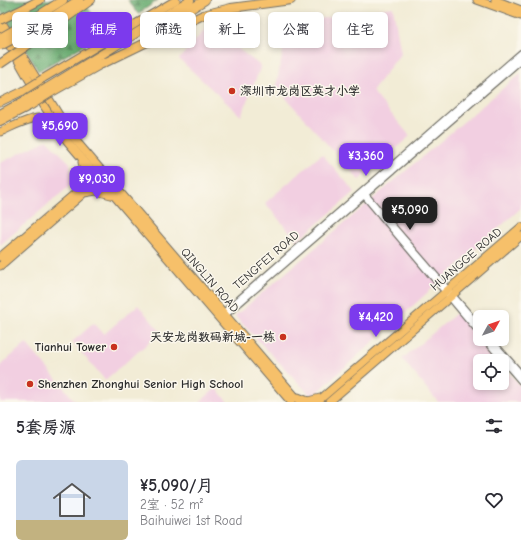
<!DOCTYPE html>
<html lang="zh">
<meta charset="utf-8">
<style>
:root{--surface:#fff;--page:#f2f2f3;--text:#2b2b33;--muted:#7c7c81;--accent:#7c3aed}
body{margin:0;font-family:"Comic Neue","LXGW WenKai TC",sans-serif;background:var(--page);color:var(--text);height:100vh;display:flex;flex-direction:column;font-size:15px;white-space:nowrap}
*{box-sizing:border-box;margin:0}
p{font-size:13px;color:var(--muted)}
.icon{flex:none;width:22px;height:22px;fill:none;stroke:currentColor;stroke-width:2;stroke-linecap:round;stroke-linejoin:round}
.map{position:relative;height:402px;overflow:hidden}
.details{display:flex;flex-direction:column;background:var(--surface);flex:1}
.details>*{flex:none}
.guide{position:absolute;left:12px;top:12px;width:497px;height:36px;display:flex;gap:8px}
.needle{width:26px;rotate:50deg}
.controls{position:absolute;left:473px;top:310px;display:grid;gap:8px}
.controls a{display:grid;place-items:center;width:36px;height:36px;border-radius:6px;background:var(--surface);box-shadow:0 2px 6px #0003;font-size:20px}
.price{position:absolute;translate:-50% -34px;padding:0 9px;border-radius:8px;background:var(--accent);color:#fff;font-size:13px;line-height:26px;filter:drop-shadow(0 1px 2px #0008)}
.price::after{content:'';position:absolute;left:50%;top:24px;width:12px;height:9px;margin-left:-6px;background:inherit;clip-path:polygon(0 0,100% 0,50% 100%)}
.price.selected{background:#222;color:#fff}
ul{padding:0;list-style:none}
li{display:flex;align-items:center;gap:12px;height:100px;padding:0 16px}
li span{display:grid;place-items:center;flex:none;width:112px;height:80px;border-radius:6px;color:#555}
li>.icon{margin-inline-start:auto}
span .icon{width:48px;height:48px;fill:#fffc;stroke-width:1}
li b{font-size:17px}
h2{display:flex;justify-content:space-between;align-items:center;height:48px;padding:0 16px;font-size:17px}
.tag{padding:0 14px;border-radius:6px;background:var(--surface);box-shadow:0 2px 6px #0003;font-size:14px;line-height:36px}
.tag.selected{background:var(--accent);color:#fff}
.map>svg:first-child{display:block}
</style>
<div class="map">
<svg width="521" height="402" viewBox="0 0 521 402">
<defs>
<pattern id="forest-firs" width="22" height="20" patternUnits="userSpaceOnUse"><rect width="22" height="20" fill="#68ac70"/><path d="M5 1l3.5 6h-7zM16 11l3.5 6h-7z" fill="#568c5c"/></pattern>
</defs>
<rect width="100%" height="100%" fill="#fbf7ec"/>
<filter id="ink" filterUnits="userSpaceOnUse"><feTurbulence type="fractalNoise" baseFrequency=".025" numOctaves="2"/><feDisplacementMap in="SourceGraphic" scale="8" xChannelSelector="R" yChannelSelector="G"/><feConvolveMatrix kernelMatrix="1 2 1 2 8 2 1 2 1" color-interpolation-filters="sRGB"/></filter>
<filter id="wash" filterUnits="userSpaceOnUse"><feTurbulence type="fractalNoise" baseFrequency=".012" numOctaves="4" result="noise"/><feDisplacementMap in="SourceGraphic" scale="16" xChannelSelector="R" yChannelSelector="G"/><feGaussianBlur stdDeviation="0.9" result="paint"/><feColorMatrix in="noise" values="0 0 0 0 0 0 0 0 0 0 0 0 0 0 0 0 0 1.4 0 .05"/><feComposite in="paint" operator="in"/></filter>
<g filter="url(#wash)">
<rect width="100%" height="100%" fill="#f2ecd6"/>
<!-- built -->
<path fill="#f2cfe1" d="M393 7 401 53 372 91 410 136 359 180 276 87 288 24Z
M208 26 261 66 241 116 179 59Z
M521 73V208L312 397 235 316Z
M47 140 70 163 72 184 0 245V163Z
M322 154 355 192 297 241 265 203Z
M138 305 161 332 105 380 72 342 94 323 104 334Z
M458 312 499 361H480V383H502V365L521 387V402H438L402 359Z
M26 343 76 402H0V366Z
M216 388 228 402H200Z"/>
<!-- forest -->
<path fill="url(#forest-firs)" stroke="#4a6c4e" d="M0 0H82L106 33 38 71 23 44 0 10Z
M128 0H158L138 14Z"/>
</g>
<g filter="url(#ink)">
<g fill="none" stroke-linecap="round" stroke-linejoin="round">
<!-- minor casing -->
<g stroke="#716f67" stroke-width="8">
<path id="minor" d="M364 193 480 327
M363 194 480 333
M221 315 521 53
M223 317 521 60
M485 339 521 381
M490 339 521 374"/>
</g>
<!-- major casing -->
<g stroke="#716f67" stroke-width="9">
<path id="major" d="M477 0 521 16
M495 0 521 10
M0 19 72 136 300 402
M0 29 44 106 67 141 291 402
M42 79 176 0
M0 102 23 91
M0 132C15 126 38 111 52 122
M81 185 85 175 82 162
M84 193 96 191 111 195
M0 257 98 174
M0 266 99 180 101 175
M298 397 308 401 320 398
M317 402 521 227
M329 402 521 236"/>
</g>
<!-- highway casing -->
<g stroke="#716f67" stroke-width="10">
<path id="highway" d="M25 8 40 0
M33 19 63 0
M38 26 79 0
M149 35 205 0
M41 36 91 0
M102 64 203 15 231 8 291 0
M47 88 190 0
M50 93 105 62
M0 114 28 99
M0 121 31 105"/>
</g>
<!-- minor -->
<use href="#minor" stroke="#fff" stroke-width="5.5"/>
<!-- major -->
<use href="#major" stroke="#f6c06b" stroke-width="7"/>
<!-- highway -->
<use href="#highway" stroke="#f6c06b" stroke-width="8"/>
<!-- major-bridge casing -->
<g stroke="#716f67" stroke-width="9" stroke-linecap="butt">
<path id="major-bridge" d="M23 91 42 79"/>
</g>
<!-- highway-bridge casing -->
<g stroke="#716f67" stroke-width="10" stroke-linecap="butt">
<path id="highway-bridge" d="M0 20 25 8
M0 38 33 19
M0 46 38 26
M0 64 41 36
M28 99 47 88
M31 105 50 93"/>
</g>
<!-- major-bridge -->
<use href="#major-bridge" stroke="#f6c06b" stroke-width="7"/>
<!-- highway-bridge -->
<use href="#highway-bridge" stroke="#f6c06b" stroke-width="8"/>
</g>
</g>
<!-- markers -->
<g fill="#c8321e" stroke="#fbf7ec" stroke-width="1.5">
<circle cx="232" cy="91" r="4"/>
<circle cx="283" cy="337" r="4"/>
<circle cx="114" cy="347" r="4"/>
<circle cx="30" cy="384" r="4"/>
</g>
<g text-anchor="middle" stroke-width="3" stroke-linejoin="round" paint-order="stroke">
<!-- poi labels -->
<g font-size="12" font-weight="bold" fill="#2b2b2b" stroke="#fbf7ec" text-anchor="start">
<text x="240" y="95">深圳市龙岗区英才小学</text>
<text x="275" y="341" text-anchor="end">天安龙岗数码新城-一栋</text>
<text x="106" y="351" text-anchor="end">Tianhui Tower</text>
<text x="38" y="388">Shenzhen Zhonghui Senior High School</text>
</g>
<!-- street labels -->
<g font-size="12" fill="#2b2b2b" stroke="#fbf7ec">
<text transform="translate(466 259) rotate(-41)" y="4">HUANGGE ROAD</text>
<text transform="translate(266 260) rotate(-41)" y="4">TENGFEI ROAD</text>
<text transform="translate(210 280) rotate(49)" y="4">QINGLIN ROAD</text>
</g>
</g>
</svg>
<div class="controls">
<a><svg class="needle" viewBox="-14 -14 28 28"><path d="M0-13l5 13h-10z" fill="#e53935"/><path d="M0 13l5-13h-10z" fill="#7c7c81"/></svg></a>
<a><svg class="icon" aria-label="locate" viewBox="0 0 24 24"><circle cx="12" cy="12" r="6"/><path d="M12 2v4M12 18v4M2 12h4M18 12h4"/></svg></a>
</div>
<b class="price" style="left:60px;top:147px">¥5,690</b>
<b class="price" style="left:366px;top:177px">¥3,360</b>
<b class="price" style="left:97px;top:200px">¥9,030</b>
<b class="price selected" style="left:410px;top:231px">¥5,090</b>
<b class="price" style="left:376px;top:338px">¥4,420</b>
<div class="guide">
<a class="tag">买房</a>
<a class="tag selected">租房</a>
<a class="tag">筛选</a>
<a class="tag">新上</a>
<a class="tag">公寓</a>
<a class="tag">住宅</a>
</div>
</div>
<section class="details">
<h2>5套房源<svg class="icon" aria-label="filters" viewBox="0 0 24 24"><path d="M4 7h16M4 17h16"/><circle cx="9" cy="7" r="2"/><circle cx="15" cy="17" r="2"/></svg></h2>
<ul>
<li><span style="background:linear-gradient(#c9d6e8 75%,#c2b280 0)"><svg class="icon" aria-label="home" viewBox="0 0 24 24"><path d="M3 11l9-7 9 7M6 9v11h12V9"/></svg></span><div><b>¥5,090/月</b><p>2室 · 52 m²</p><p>Baihuiwei 1st Road</p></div><svg class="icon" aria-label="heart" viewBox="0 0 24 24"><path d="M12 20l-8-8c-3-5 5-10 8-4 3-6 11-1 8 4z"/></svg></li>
</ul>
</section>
